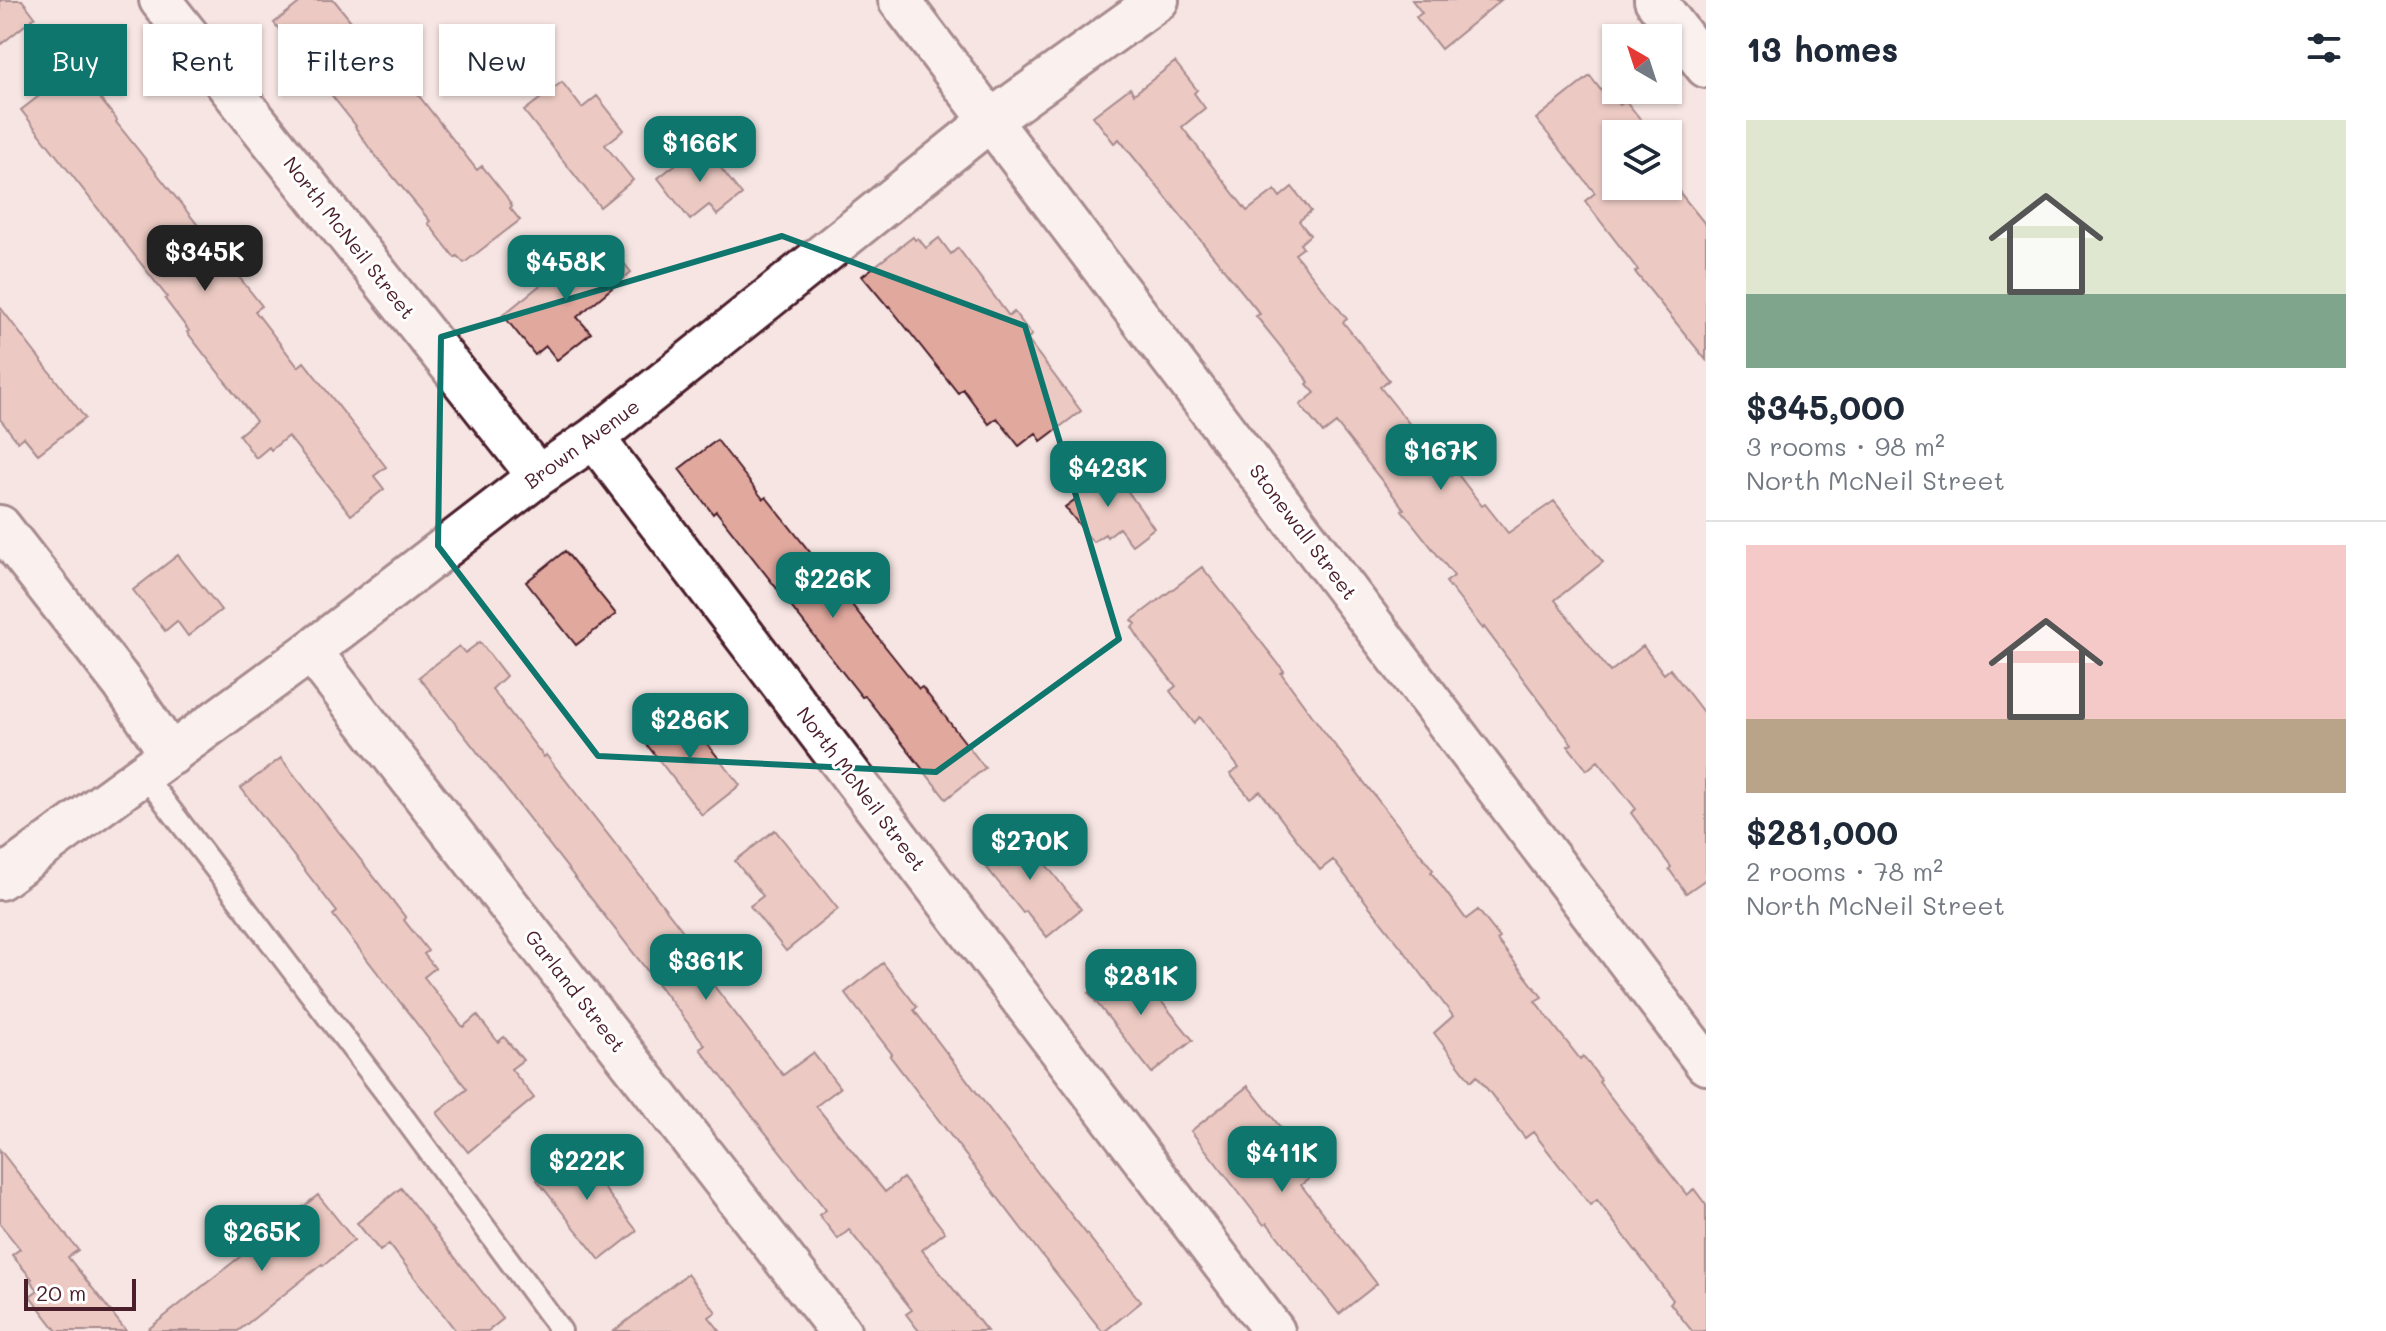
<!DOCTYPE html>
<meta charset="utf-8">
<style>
:root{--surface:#fff;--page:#f2f2f3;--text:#1f2937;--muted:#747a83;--line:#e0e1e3;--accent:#0f766e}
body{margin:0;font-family:Mali,sans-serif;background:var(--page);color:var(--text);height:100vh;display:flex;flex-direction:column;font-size:30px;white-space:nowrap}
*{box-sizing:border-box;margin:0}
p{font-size:26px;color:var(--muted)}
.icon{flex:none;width:44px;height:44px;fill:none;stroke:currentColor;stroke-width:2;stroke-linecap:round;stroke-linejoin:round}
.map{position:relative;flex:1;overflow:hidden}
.sheet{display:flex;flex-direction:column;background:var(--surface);width:680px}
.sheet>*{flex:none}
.banner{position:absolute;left:24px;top:24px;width:760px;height:72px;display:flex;gap:16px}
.needle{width:52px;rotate:321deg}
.tools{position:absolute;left:1602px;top:24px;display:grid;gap:16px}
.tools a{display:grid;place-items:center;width:80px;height:80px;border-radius:0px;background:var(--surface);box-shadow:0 2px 6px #0004;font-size:40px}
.scale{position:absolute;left:24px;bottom:20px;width:112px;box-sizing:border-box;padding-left:8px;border:4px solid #4a1f2b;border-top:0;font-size:22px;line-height:28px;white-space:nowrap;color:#4a1f2b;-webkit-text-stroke:6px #fff;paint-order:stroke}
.price{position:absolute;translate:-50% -68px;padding:0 18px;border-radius:16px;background:var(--accent);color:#fff;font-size:26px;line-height:52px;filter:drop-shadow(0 2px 4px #0008)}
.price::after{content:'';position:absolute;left:50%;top:48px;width:24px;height:18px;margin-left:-12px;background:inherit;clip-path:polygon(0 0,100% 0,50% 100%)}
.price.on{background:#222;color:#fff}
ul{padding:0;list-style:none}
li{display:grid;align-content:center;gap:16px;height:424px;padding:0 40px}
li+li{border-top:2px solid var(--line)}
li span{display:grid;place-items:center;height:248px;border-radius:0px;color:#555}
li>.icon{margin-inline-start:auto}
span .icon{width:144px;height:144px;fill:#fffc;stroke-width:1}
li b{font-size:34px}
h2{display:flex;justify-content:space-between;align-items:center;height:96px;padding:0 40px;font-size:34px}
.tag{padding:0 28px;border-radius:0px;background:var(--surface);box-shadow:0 2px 6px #0004;font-size:28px;line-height:72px}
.tag.on{background:var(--accent);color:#fff}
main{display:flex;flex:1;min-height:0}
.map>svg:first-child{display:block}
</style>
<main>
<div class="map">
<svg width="1706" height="1331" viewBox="0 0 1706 1331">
<rect width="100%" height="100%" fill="#f6e5e2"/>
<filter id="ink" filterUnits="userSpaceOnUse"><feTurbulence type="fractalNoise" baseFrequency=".0125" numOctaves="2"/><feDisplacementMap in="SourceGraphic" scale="16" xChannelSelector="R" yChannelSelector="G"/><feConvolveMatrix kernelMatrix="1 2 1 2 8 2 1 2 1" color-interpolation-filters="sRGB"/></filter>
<g filter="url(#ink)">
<!-- building -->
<path fill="#e1a89e" stroke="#4a1f2b" stroke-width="2" d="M0 0H22L35 17 0 45Z
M303 0H334L399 81 404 77 477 170 482 166 506 196 512 206 510 208 520 220 464 263 457 256 455 258 428 223 430 221 370 149 355 127 356 126 274 23Z
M1412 0H1501L1441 49 1416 17 1422 13Z
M1175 62 1197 90 1194 93 1205 108 1182 127 1247 211 1275 190 1280 197 1292 187 1311 211 1299 221 1310 235 1300 244 1303 248 1295 254 1347 319 1343 322 1389 380 1380 387 1451 476 1456 472 1482 506 1485 504 1508 533 1554 501 1603 562 1555 600 1610 672 1643 646 1664 674 1670 669 1706 716V879L1686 893 1669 869 1671 867 1631 813 1636 809 1598 761 1587 770 1568 746 1572 744 1484 627 1483 629 1446 582 1454 576 1402 510 1404 509 1336 423 1323 433 1300 405 1315 393 1307 384 1309 382 1256 316 1260 314 1119 139 1114 143 1093 116 1130 88 1134 94Z
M70 72 84 91 90 86 117 120 116 122 262 306 255 311 298 367 304 362 386 467 374 476 384 489 351 515 288 436 271 450 269 447 256 458 239 435 256 421 187 332 189 331 165 299 167 297 21 110Z
M1590 76 1603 93 1605 91 1608 96 1611 94 1620 105 1626 101 1652 134H1616V186H1668V155L1677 166 1671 171 1678 179 1672 183 1706 225V360L1635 272 1638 270 1585 201 1595 193 1536 119Z
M562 82 582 108 597 96 624 130 605 145 633 180 600 207 524 111Z
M702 144 742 195 717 215 709 205 690 220 658 178Z
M913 237 915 240 918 238 926 248 939 238 951 254 958 248 1009 316 1014 312 1032 335 1027 339 1081 411 1041 441 1036 433 1019 446 997 418 989 424 963 389 958 393 889 306 888 307 862 276Z
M607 242 631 272 577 317 591 333 557 360 546 346 535 355 503 315 548 279 552 284Z
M0 307 85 418 38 454 24 437 18 442 0 419Z
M717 440 763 499 766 497 919 689 922 687 985 768 946 799 865 696 862 697 716 511 713 514 679 469Z
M1109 465 1154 528 1132 545 1119 528 1107 537 1105 534 1093 542 1065 507 1077 498 1073 493Z
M565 551 616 614 576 645 526 582Z
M178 555 221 610 188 636 177 621 165 631 133 590Z
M1202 567 1284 671 1281 673 1322 729 1433 870 1431 872 1466 919 1478 910 1500 938 1497 940 1542 997 1535 1001 1580 1059 1583 1056 1601 1080 1599 1082 1687 1195 1694 1189 1706 1205V1331H1692L1670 1303 1673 1300 1597 1200 1590 1205 1533 1132 1525 1138 1477 1076 1471 1081 1434 1033 1453 1016 1405 952 1333 860 1320 870 1260 791 1250 798 1230 774 1239 768 1200 717 1194 723 1170 691 1176 686 1146 649 1132 627 1136 624 1132 620Z
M480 642 506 676 492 689 544 757 546 755 714 971 707 977 783 1075 813 1053 840 1088 816 1106 885 1192 903 1178 945 1232 922 1250 987 1331H919L906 1314 912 1310 849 1230 838 1239 819 1215 826 1210 700 1049 705 1045 419 677 459 646 465 653Z
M677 706 740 785 702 815 640 736Z
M281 758 406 918 404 920 428 951 424 954 435 968 424 977 463 1027 477 1015 498 1042 504 1037 523 1060 511 1069 534 1098 468 1152 437 1113 467 1089 333 915 337 912 241 788Z
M1017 828 1081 909 1047 937 1026 911 1023 913 979 858Z
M775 830 838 909 786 951 750 906 763 896 735 861Z
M1129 962 1193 1040 1152 1073 1089 993Z
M883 963 917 1007 914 1010 1044 1181 1141 1302 1105 1331H1102L1040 1253 890 1056 892 1054 845 993Z
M1248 1086 1316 1173 1301 1185 1377 1284 1339 1314 1267 1223 1264 1225 1191 1131Z
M581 1145 610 1183 604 1188 637 1231 600 1260 537 1180Z
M0 1150 78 1250 68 1257 126 1331H57L30 1296 38 1290 30 1280 32 1279 12 1255 20 1249 0 1224Z
M401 1188 503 1319 488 1331H456L389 1244 380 1251 357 1223Z
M318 1195 354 1240 323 1266 322 1264 238 1331H146Z
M687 1274 716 1312 709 1317 720 1331H614Z"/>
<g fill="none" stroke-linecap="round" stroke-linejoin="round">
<!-- service casing -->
<g stroke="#4a1f2b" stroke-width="26">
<path id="service" d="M144 775 388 1096 561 1331"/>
</g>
<!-- minor casing -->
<g stroke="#4a1f2b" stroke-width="46">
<path id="minor" d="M160 0 538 476
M899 0 1706 1064
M1655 0 1706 67
M594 438 1274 1331
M0 526 123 684 171 755
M311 651 840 1331
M0 879 311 651 538 476 594 438 991 120 1158 0"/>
</g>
<!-- service -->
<use href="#service" stroke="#fff" stroke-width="20"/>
<!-- minor -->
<use href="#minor" stroke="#fff" stroke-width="40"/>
</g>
</g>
<!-- marked area -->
<path d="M0 0H1706V1331H0ZM782 236 1025 326 1119 639 936 772 598 756 438 546 441 337Z" fill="#f6e5e2" fill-opacity=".55" fill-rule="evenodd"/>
<path fill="none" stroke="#0f766e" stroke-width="6" stroke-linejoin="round" d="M782 236 1025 326 1119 639 936 772 598 756 438 546 441 337Z"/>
<g text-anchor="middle" stroke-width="6" stroke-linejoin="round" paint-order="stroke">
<!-- street labels -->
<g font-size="20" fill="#4a1f2b" stroke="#fff">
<text transform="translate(349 238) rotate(52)" y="7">North McNeil Street</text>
<text transform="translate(582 444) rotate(-36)" y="7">Brown Avenue</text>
<text transform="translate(1303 532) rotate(53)" y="7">Stonewall Street</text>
<text transform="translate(861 789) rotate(53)" y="7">North McNeil Street</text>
<text transform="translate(575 991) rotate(52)" y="7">Garland Street</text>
</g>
</g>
</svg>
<div class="tools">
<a><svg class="needle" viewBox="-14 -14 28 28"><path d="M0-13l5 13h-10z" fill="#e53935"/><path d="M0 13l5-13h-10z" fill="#747a83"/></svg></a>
<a><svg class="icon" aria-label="layers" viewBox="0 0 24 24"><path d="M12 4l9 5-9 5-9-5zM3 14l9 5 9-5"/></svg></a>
</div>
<div class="scale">20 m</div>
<b class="price" style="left:700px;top:184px">$166K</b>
<b class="price on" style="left:205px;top:293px">$345K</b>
<b class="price" style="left:566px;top:303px">$458K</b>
<b class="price" style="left:1441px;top:492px">$167K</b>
<b class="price" style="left:1108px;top:509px">$423K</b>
<b class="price" style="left:833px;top:620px">$226K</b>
<b class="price" style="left:690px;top:761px">$286K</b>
<b class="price" style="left:1030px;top:882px">$270K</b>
<b class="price" style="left:706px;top:1002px">$361K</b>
<b class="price" style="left:1141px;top:1017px">$281K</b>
<b class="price" style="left:1282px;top:1194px">$411K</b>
<b class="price" style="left:587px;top:1202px">$222K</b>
<b class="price" style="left:262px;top:1273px">$265K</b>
<div class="banner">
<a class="tag on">Buy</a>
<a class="tag">Rent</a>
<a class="tag">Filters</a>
<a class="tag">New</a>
</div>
</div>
<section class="sheet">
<h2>13 homes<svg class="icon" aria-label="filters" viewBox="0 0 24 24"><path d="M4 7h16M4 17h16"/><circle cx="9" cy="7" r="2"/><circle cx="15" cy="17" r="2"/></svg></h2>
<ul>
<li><span style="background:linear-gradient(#dfe7d0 70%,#7fa58c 0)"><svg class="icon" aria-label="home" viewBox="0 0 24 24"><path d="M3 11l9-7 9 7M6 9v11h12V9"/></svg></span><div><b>$345,000</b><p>3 rooms · 98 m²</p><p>North McNeil Street</p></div></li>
<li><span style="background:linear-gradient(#f6c9c9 70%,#b9a48a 0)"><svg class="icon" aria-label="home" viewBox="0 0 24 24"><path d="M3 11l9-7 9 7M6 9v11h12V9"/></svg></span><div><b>$281,000</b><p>2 rooms · 78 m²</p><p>North McNeil Street</p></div></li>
</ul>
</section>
</main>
